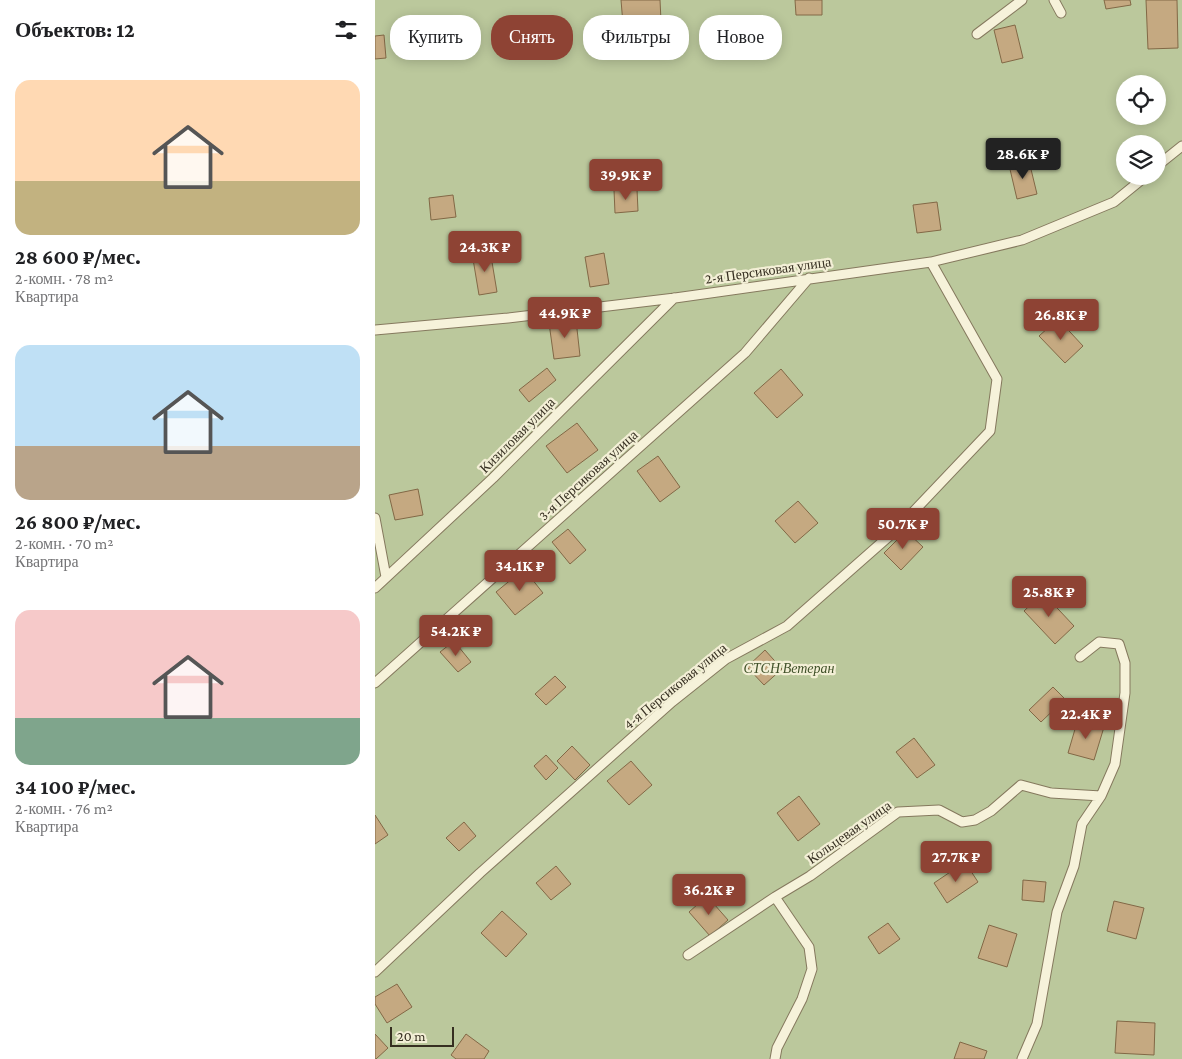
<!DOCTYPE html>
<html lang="ru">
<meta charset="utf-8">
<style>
:root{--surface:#fff;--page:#f2f2f2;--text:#202124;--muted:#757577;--accent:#8e4334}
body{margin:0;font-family:"Crimson Pro",serif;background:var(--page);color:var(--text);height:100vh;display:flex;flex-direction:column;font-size:19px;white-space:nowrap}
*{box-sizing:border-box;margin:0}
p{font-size:16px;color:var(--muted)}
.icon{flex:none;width:28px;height:28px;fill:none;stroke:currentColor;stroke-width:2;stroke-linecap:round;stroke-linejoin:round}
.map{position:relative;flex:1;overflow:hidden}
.panel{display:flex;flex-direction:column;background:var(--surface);width:375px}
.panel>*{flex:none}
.top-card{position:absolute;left:15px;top:15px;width:475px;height:45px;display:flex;gap:10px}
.tools{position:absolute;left:741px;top:75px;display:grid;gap:10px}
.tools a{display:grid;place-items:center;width:50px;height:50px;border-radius:50%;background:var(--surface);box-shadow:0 2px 12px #0003;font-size:25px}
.scale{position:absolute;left:15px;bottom:12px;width:64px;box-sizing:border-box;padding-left:5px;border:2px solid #362f21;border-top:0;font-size:14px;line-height:18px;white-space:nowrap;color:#362f21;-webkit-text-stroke:4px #f3efd6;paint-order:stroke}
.price{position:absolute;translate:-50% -42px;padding:0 11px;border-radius:5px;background:var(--accent);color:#fff;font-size:16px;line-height:32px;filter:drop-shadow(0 1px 2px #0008)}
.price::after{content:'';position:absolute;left:50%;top:30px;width:15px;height:11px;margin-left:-8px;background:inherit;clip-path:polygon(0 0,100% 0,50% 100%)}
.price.active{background:#222;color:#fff}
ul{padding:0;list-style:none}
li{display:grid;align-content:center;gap:10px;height:265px;padding:0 15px}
li span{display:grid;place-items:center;height:155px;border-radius:15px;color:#555}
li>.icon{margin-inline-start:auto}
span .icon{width:90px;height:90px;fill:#fffc;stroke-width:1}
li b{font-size:21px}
h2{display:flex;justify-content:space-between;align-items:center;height:60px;padding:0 15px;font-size:21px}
.tag{padding:0 18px;border-radius:20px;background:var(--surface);box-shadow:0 2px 12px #0003;font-size:18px;line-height:45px}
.tag.active{background:var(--accent);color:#fff}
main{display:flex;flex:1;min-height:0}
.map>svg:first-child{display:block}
</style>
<main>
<section class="panel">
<h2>Объектов: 12<svg class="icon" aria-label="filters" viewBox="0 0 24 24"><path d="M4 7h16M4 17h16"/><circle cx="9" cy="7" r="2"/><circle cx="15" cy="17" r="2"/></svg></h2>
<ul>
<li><span style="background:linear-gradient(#ffd9b3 65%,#c2b280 0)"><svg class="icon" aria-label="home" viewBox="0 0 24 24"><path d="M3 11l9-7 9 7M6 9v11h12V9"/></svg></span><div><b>28 600 ₽/мес.</b><p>2-комн. · 78 m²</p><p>Квартира</p></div></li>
<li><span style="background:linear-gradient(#bfe0f5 65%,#b9a48a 0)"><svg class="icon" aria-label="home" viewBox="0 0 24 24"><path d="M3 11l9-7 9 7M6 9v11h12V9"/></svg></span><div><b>26 800 ₽/мес.</b><p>2-комн. · 70 m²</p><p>Квартира</p></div></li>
<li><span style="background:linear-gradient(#f6c9c9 70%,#7fa58c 0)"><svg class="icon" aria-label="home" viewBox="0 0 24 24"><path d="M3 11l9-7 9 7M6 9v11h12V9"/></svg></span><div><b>34 100 ₽/мес.</b><p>2-комн. · 76 m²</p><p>Квартира</p></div></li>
</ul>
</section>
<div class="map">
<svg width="807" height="1059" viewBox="0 0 807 1059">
<rect width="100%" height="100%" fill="#ebe6c8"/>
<!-- green -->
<path fill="#bbc89c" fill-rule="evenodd" d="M0 0H807V1059H0ZM750 84H782V116H750ZM750 144H782V176H750Z"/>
<!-- building -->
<path fill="#c5a981" stroke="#826846" d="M246 0H285L286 21 248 24Z
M420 0H447V15H421Z
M729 0H755L756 5 731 9Z
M771 0H802L803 48 773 49Z
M640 25 648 58 627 63 619 30Z
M9 35 11 58 0 59V36Z
M654 161 662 194 642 199 634 165Z
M262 189 263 211 240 213 239 190Z
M78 195 81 217 56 220 54 198Z
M562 202 566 230 542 233 538 205Z
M115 250 122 292 104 295 97 253Z
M229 253 234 284 215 287 210 257Z
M683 319 708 346 690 363 664 336Z
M201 320 205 356 179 359 174 323Z
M172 368 181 380 154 402 144 390Z
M406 369 428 395 402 418 379 393Z
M202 423 223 450 192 473 171 446Z
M283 456 305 487 285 502 262 471Z
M43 489 48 515 20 520 14 495Z
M423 501 443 523 420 543 400 521Z
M193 529 211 550 195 564 177 542Z
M531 531 548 547 526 570 509 553Z
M149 569 168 593 140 615 121 592Z
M668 593 699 626 680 644 649 611Z
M79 641 96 662 83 672 65 652Z
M390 650 407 669 389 685 372 667Z
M180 676 191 687 171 705 160 694Z
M678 687 690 699 666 722 654 710Z
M703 719 729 727 719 760 693 753Z
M539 738 560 765 542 778 521 752Z
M197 746 215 765 200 780 182 761Z
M171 755 183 768 171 780 159 766Z
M256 761 277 785 254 805 232 781Z
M424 796 445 824 423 841 402 813Z
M0 815 13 835 0 844Z
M89 822 101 836 84 851 71 838Z
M590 862 603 882 572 903 559 883Z
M181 866 196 884 176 900 161 883Z
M648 880 671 882 669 902 647 900Z
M332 896 353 920 335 936 314 912Z
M739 901 769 908 761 939 732 931Z
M127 911 152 934 131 957 106 933Z
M513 923 525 939 504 954 493 937Z
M614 925 642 934 632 967 603 958Z
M22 984 37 1007 12 1023 0 1004V997Z
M742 1021 780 1023 779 1055 740 1053Z
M0 1034 13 1048 1 1059H0Z
M91 1034 114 1051 109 1059H81L76 1055Z
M585 1042 612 1051 609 1059H579Z"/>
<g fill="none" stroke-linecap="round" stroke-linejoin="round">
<!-- lane casing -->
<g stroke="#85795e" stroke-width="11">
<path id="lane" d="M679 0 686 13
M602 34 647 0
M782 166 807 146
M0 330 133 318 300 298 556 262 647 240 739 202 771 176
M0 518 11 577
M0 588 118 478 299 298
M705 657 724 642 744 644 750 663V693L740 764 726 796
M0 683 370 353 434 278
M313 955 400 897
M0 972 105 873 297 702 351 659 412 626 521 530 615 431 622 379 556 262
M400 1059 402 1048 427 999 437 969 434 947 400 897 435 876 523 812 564 810 587 822 600 820 616 811 646 785 676 793 726 796 707 824 699 866 682 912 662 1024 647 1059"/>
</g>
<!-- lane -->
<use href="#lane" stroke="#f6f2da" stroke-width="9"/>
</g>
<g text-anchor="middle" stroke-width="4.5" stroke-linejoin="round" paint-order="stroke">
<!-- street labels -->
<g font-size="14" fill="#362f21" stroke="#f3efd6">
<text transform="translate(393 270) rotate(-8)" y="5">2-я Персиковая улица</text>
<text transform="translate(142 435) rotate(-45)" y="5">Кизиловая улица</text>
<text transform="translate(213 475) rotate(-42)" y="5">3-я Персиковая улица</text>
<text transform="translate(300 686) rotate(-39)" y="5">4-я Персиковая улица</text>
<text transform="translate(474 832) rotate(-35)" y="5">Кольцевая улица</text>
</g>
<!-- park labels -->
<g font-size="14" font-style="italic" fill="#405129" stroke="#f3efd6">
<text x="414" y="673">СТСН Ветеран</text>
</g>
</g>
</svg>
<div class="tools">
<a><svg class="icon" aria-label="locate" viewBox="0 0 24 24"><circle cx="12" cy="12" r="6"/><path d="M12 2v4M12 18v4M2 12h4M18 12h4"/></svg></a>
<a><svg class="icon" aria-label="layers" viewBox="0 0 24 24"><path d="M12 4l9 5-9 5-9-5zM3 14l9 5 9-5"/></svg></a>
</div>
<div class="scale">20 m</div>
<b class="price active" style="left:648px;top:180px">28.6K ₽</b>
<b class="price" style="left:251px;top:201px">39.9K ₽</b>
<b class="price" style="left:110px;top:273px">24.3K ₽</b>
<b class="price" style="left:190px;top:339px">44.9K ₽</b>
<b class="price" style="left:686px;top:341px">26.8K ₽</b>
<b class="price" style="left:528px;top:550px">50.7K ₽</b>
<b class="price" style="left:145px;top:592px">34.1K ₽</b>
<b class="price" style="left:674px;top:618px">25.8K ₽</b>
<b class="price" style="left:81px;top:657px">54.2K ₽</b>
<b class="price" style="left:711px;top:740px">22.4K ₽</b>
<b class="price" style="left:581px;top:883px">27.7K ₽</b>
<b class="price" style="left:334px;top:916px">36.2K ₽</b>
<div class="top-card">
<a class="tag">Купить</a>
<a class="tag active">Снять</a>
<a class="tag">Фильтры</a>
<a class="tag">Новое</a>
</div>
</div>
</main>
